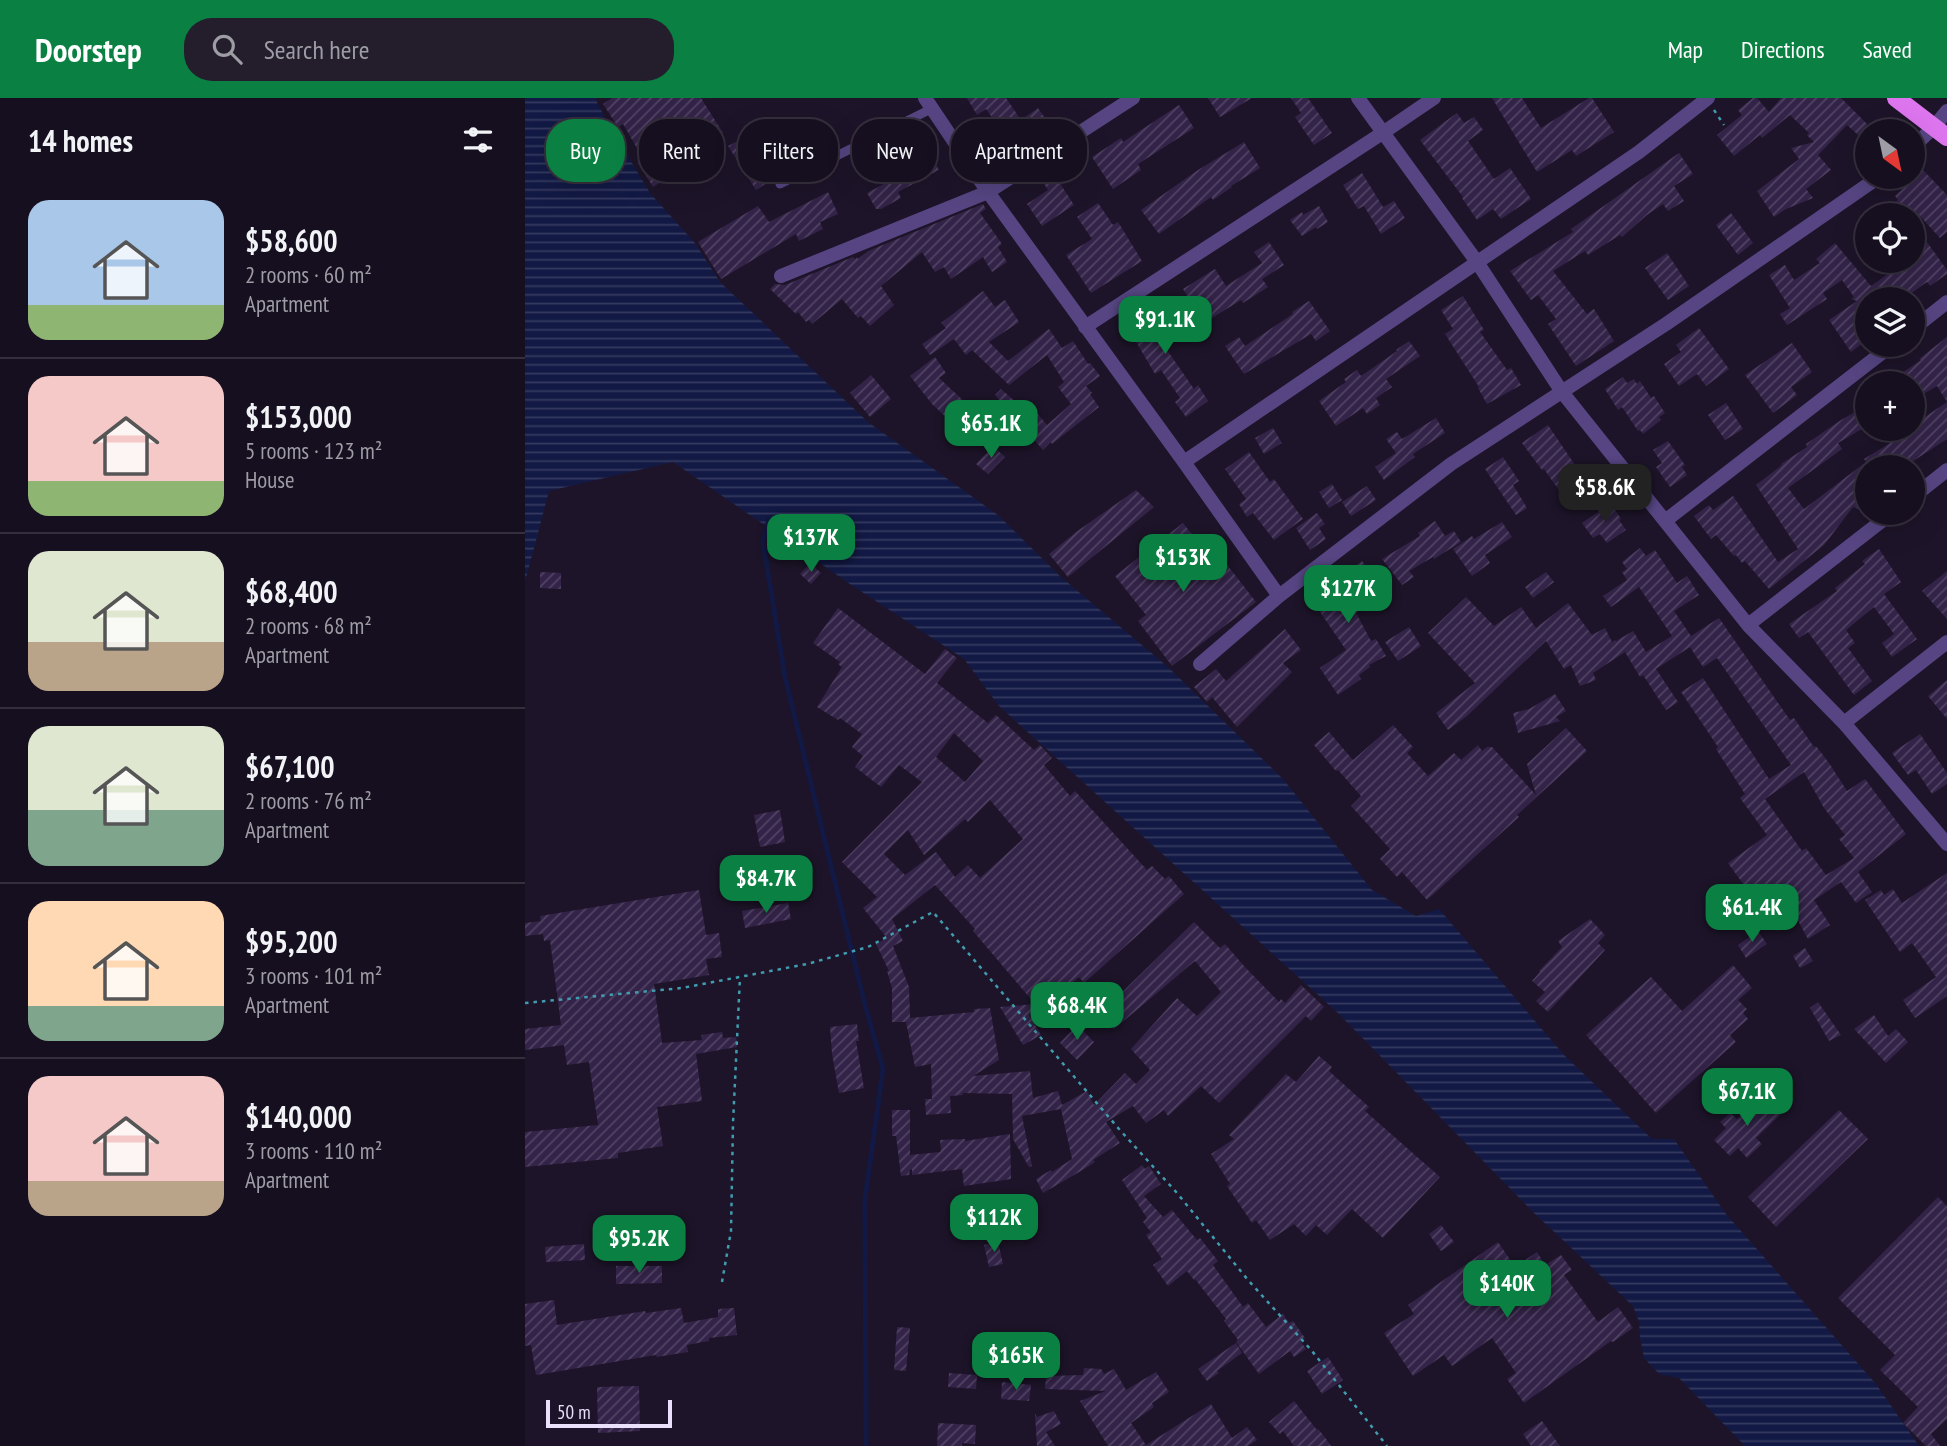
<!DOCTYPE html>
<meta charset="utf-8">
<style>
:root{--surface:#160f1f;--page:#231d2c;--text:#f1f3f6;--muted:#9e9ca4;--line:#352f3d;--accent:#0b8043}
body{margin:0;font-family:"PT Sans Narrow",sans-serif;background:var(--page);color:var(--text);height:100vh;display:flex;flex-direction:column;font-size:26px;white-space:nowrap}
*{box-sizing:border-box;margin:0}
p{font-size:23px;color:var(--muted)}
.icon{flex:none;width:38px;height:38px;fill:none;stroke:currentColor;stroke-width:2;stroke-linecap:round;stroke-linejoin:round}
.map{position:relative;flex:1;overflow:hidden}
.side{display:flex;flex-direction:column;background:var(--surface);width:525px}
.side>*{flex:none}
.guide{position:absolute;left:21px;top:21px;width:665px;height:63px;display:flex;gap:14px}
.needle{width:46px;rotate:147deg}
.fabs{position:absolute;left:1330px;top:21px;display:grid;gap:14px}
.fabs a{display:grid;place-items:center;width:70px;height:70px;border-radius:50%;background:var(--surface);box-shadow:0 7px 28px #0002,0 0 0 2px var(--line);font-size:35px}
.scale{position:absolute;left:21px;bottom:18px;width:126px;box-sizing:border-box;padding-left:7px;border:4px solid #eae0fb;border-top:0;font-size:19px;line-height:24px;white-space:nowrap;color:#eae0fb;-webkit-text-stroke:5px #1d1429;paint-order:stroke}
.price{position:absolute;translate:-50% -60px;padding:0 16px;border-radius:14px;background:var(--accent);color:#fff;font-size:23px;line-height:46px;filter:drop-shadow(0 2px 4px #0008)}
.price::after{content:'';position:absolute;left:50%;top:42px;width:21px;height:16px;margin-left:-10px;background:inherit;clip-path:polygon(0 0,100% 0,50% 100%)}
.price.active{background:#222;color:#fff}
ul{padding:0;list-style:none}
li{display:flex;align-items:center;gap:21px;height:175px;padding:0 28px}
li+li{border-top:2px solid var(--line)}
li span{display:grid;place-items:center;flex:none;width:196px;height:140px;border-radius:21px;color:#555}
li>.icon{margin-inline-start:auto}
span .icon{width:84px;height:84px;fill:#fffc;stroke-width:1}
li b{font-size:30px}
h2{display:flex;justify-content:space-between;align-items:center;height:84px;padding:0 28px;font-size:30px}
.chip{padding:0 24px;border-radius:28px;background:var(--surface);box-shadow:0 7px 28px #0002,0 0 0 2px var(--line);font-size:24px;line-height:63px}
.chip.active{background:var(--accent);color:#fff}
header{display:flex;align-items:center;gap:42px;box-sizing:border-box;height:98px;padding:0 35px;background:var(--accent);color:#fff}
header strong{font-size:33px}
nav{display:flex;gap:38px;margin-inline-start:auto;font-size:24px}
.search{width:490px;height:63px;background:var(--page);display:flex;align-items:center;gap:18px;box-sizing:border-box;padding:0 24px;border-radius:28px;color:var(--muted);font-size:26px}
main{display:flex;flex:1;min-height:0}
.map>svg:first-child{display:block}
</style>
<header>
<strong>Doorstep</strong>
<div class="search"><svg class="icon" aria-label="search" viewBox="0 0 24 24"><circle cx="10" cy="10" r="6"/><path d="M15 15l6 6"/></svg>Search here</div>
<nav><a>Map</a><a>Directions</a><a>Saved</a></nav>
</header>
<main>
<section class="side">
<h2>14 homes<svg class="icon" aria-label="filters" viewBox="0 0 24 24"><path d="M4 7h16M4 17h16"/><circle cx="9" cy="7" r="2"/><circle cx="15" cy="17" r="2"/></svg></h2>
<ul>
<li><span style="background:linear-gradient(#a9c7e8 75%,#8fb573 0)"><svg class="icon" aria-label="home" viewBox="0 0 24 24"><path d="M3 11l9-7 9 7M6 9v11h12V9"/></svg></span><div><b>$58,600</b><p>2 rooms · 60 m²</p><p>Apartment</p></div></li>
<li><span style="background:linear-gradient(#f6c9c9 75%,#8fb573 0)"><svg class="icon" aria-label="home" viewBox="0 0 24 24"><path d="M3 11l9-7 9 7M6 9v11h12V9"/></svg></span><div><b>$153,000</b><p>5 rooms · 123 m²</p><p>House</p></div></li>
<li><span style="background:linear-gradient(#dfe7d0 65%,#b9a48a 0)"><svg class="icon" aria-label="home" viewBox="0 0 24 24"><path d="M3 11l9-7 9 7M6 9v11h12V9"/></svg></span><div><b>$68,400</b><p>2 rooms · 68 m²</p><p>Apartment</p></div></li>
<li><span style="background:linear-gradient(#dfe7d0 60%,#7fa58c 0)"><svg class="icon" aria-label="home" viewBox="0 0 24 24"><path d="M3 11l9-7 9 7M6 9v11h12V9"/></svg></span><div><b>$67,100</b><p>2 rooms · 76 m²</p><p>Apartment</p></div></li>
<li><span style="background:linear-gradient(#ffd9b3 75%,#7fa58c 0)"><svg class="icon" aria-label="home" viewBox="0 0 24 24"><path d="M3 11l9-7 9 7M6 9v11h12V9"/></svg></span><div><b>$95,200</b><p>3 rooms · 101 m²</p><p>Apartment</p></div></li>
<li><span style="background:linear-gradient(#f6c9c9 75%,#b9a48a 0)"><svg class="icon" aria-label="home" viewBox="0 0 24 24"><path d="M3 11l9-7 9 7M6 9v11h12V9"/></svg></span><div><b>$140,000</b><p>3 rooms · 110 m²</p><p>Apartment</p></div></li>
</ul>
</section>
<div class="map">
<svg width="1422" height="1348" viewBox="0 0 1422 1348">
<defs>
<pattern id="water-rules" width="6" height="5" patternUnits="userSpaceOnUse" patternTransform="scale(1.75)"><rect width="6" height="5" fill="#121944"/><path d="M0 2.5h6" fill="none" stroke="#353a60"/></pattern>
<pattern id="building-hatch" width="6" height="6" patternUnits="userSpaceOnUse" patternTransform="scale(1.75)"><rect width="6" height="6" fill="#332348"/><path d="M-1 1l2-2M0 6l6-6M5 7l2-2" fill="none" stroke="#514363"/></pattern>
</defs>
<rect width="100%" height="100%" fill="#1d1429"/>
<!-- water -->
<path fill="url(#water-rules)" d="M0 0H70L80 20 125 95 170 145 195 184 343 324 473 417 536 479 643 569 758 681 847 792 891 818 914 811 1040 958 1127 1041H1149L1201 1116 1351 1286 1394 1348H1220L1154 1280 1134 1276 1119 1260 1115 1239 1114 1224 1108 1208 1009 1115 814 916 474 608 439 561 325 486 148 364 24 393 0 484Z"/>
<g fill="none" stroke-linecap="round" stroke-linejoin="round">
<!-- stream -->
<path stroke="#121944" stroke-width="5" d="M244 422 238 444 260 579 338 899 358 971 340 1101 341 1348"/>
</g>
<!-- building -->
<path fill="url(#building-hatch)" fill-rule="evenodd" d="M87 0H176L198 35 182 47 166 25 139 40 158 69 128 89 113 65 118 61 98 26 93 29 78 6Z
M442 0H481L496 22 513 10 524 26 466 68 455 52 478 35 461 11 452 17Z
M683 0H727L695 19Z
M766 0H783L807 35 789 47 770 19 776 15Z
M967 0H997L1016 30 1064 0H1067L1089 34 1051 58 1047 52 1012 74Z
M1228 0H1232L1244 14 1256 0H1316L1342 26V45L1322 27 1293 57 1306 72 1281 91 1288 100 1261 111 1249 119 1232 93 1274 61 1266 50 1289 44 1282 37 1284 35 1265 17 1237 40 1235 37 1209 58 1192 37 1217 17 1213 12Z
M654 7 669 30 613 66 616 72 588 91 567 59 596 40 598 44Z
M932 15 939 25 949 19 958 32 943 43 969 81 985 70 1006 101 976 121 968 111 952 122 937 100 938 99 895 42Z
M244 27 256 51 249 55 259 71 254 77 231 92 203 48Z
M379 33 387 46 389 45 399 61 406 57 414 72 373 94 376 100 356 111H351L342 95 372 79 361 61 366 59 358 45Z
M719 44 735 70 706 88 707 89 688 102 686 99 634 136 616 112 673 72Z
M1154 55 1168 76 1149 88 1159 103 1143 113 1138 106 1122 117 1097 139 1095 137 1063 157 1060 153 1028 173 1062 216 1069 211 1089 243 1051 268 1023 226 1031 221 1013 197 1006 202 985 173 1048 134 1046 131Z
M541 63 551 77 536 87 549 107 517 128 502 106 523 92 515 80Z
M1398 72 1422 97V134L1415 140 1394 117H1350L1373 102 1370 98Z
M837 75 858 109 869 103 880 120 856 136 839 108 833 111 818 87Z
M303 94 313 116 295 124 298 131 274 143 271 136 196 181 173 144 233 108 244 124Z
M573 105 588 127 593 124 617 163 566 195 541 157 567 141 552 119Z
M458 106 461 111 455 115 477 146 473 149 482 164 467 174 458 159 426 181 419 169 410 174 397 154 356 188 369 207 345 228 336 218 333 220 317 201 287 226 284 222 281 224 273 214 271 216 245 191 250 186 260 187 328 159 330 161 332 159 333 161 343 153Z
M794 108 803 124 792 131 791 129 777 138 765 122 777 114 778 117Z
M1206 115 1228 145 1213 157 1191 127Z
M744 144 759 167 737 181 743 189 718 205 716 202 679 225 658 191 690 171 701 188 737 165 729 154Z
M1402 144 1422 172V176L1405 188 1402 184 1378 201H1342V242L1326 254 1304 222 1332 203 1326 201 1329 199 1317 182 1298 195 1302 201 1262 227 1255 216 1265 210 1244 177 1260 167 1269 182 1295 165 1291 161 1310 145 1346 188 1381 163H1388V155Z
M1142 155 1164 188 1143 202 1120 170Z
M458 193 470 209 480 202 494 224 464 244 483 263 524 231 537 250 548 243 563 266 565 265 575 278 561 288 567 295 565 296 574 309 527 346 526 344 518 352 489 319 480 329 465 317 476 304 470 297 476 291 502 314 507 309 522 327 546 306 533 289 539 284 522 257 484 287 447 252 441 257 429 241 405 257 397 246 421 230 416 225Z
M938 198 959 232 955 234 982 272 986 270 996 287 962 306 953 290 954 289 920 236 928 231 916 212Z
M784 203 805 233 791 243 786 236 719 276 700 248 714 239 720 248 768 216 767 214Z
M634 207 655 239 640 249 669 291 673 287 683 303 661 319 650 304 655 300 636 272 630 276 601 227Z
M1174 230 1204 271 1181 288 1172 276 1154 288 1139 266 1156 254 1151 247Z
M1422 239V341L1379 369H1344L1342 366V414L1328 409 1299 447 1244 491 1220 463 1217 465 1211 457 1209 458 1191 437 1186 441 1169 418 1184 407 1188 412 1208 398 1253 464 1273 451 1231 387 1257 367 1256 366 1282 349 1281 346 1316 322 1342 307V328L1313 345 1317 351 1263 390 1279 411 1341 364 1339 361 1388 331V327L1422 304 1412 288 1388 302V285H1362L1396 262 1394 261Z
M884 243 895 258 861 281 867 289 851 300 855 307 842 316 838 310 811 328 794 303 821 284 819 281 832 272 836 278 872 253 871 252Z
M1267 245 1287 274 1266 289 1272 297 1248 315 1220 277Z
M410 259 421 275 414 280 453 316 431 338 420 328 425 323 407 306 385 278Z
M346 277 366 301 345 319 325 295Z
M1098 279 1102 285 1109 281 1112 286 1115 283 1126 300 1129 298 1140 315 1134 319 1136 322 1118 336 1115 332 1113 333 1097 309 1093 312 1080 291Z
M1201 305 1218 331 1200 342 1183 317Z
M911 320 920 335 888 356 890 359 859 382 850 369 871 355 861 341 872 334 877 341Z
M1023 327 1052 370 1055 368 1066 384 1040 401 1019 371 1017 372 997 345Z
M748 330 757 345 739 356 730 340Z
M1143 343 1160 367 1157 369 1162 377 1145 389 1131 369 1137 365 1128 352Z
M468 348 480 359 463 376 451 366Z
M724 354 745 384 749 381 778 421 749 442 728 415 722 419 714 406 721 401 700 371Z
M978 359 994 383 988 387 1002 410 991 417 960 371Z
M807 386 817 402 804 410 794 394Z
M842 388 851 402 826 418 817 404Z
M611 392 629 409 543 479 524 456 551 434Z
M1086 405 1096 421 1094 422 1101 432 1082 445 1075 436 1068 440 1057 425Z
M792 415 800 426 794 430 801 441 785 452 771 430Z
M910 423 920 438 929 433 936 444 909 461 908 459 884 473 889 479 877 487 857 461 895 438 893 435Z
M977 424 987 439 960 457 965 465 947 478 928 451 947 438 949 441Z
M658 425 689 464 696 459 731 504 647 568 613 523 621 517 590 478Z
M1115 450 1121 458 1130 452 1152 485 1162 478 1174 497 1149 513 1166 538 1194 520 1265 622 1269 620 1289 649 1291 648 1304 665 1322 693 1340 681 1381 736 1333 774 1347 794 1331 805 1316 784 1289 802 1305 827 1283 841 1271 819 1252 833 1203 765 1242 737 1215 700 1220 696 1191 651 1193 649 1156 594 1178 580 1244 681 1266 667 1192 560 1178 569 1165 549 1131 571 1153 604 1141 612 1118 577 1115 579 1100 554 1068 575 1071 582 1055 588 1046 567 1039 571 1021 543 942 618 923 632 911 615 950 585 903 535 941 499 969 528 996 509 1011 530 1043 505 1067 537 1080 530 1087 544 1090 542 1091 543 1108 533 1121 554 1147 538 1114 489 1086 509 1078 498 1102 482 1097 474 1102 471 1097 464ZM1279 674 1299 710 1320 737 1314 741 1329 760 1301 777 1281 750 1277 753 1240 701Z
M1354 451 1376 484 1359 496 1392 541 1367 559 1357 545 1369 536 1349 509 1321 532 1330 545 1323 550 1347 583 1329 597 1283 534 1274 540 1264 526 1312 493 1310 490 1340 466 1337 463Z
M837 463 850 480 843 485 853 498 831 515 846 543 851 541 861 558 844 567 845 569 834 577 836 581 813 597 795 570 821 552 789 505 791 504 783 491 805 477 809 484Z
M285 465 296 475 286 486 275 476Z
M1422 473V521L1397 493Z
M15 474 36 475V491L15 490Z
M1021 474 1029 484 1008 500 1000 489Z
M313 510 400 576 420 551 432 560 412 585 463 625 471 617 509 652 515 647 527 660 519 667 545 698 550 693 622 772 627 768 640 781 644 778 659 796 559 885 554 879 526 904 524 902 504 917 516 937 498 947 475 909 510 906 448 833 450 831 410 787 367 821 378 843 368 848 384 889 385 920 449 914V911L465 910 474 962 448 978 505 973 508 1000 533 993 537 1007 562 993 569 1007 600 975 611 986 625 972 606 951 652 900 672 918 696 894 670 863 589 931 573 913 588 900 589 902 669 824 695 850 700 846 719 868 754 904 756 901 760 905 776 887 799 909 786 923 781 918 694 1005 676 988 643 1018 639 1012 621 1025 608 1008 581 1024 595 1045 568 1062 570 1064 556 1073 518 1095 511 1081 526 1072 527 1074 547 1061 536 1011 497 1018 507 1068 504 1069 488 1041 487 996 437 995 438 997 425 998 426 1015 401 1017 400 1001H407L406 966 390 969 381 924H367V890L362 873H364L351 846 362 840 338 810 352 799 317 764 397 684 374 667 356 689 330 669 338 658 327 649 337 636 315 620 313 622 292 609 317 569 313 566 315 564 288 545ZM429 635 458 663 440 684 411 659ZM465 702 498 741 455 780 443 767 430 779 411 754 380 777 359 756 383 732 399 757 440 721 443 724Z
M884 529 896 548 873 563 860 544Z
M760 531 776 552 758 565 767 574 712 629 687 599 682 604 669 589 691 571 701 583Z
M1422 582V621L1403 598Z
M1030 596 1041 613 1031 619 1035 623 993 635 988 615 1004 611Z
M868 627 888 649 882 655 903 678 929 655 936 662 953 647 957 653 962 649H967L1011 697 1002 666 1041 630 1062 653 992 717 994 719 902 802 877 774 872 779 855 761 865 751 826 708 836 698 813 672 811 673 789 647 804 634 828 662Z
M1395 636 1422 675V686L1407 696 1391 672 1383 677 1367 655Z
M255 712 260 744 235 749 229 717Z
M1422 775V898L1390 920 1378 902 1411 879 1387 845 1375 854 1340 802 1356 792 1359 797 1368 791 1377 805Z
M174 792 181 837 194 835 197 859 181 861 184 877 129 886 137 945 177 942 176 937 197 934 198 940 211 939 212 949 171 956 177 1003 132 1009 138 1048 93 1055V1060L0 1069V1034L73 1027 64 964 42 967 39 947 0 952V931L36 927 25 842 19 843 18 836 0 838V825L16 823 15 818Z
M263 805 266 821 220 830 217 813Z
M1065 821 1080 837 1073 845 1080 852 1023 914 1011 903 1020 894 1007 883 1015 874 1014 873 1037 849 1033 843Z
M1233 833 1242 846 1221 860 1213 847Z
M1280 850 1288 863 1275 870 1268 858Z
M1208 867 1227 890 1213 902 1222 911 1218 915 1223 921 1205 937 1211 944 1131 1015 1061 937 1126 879 1157 913Z
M1293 904 1316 937 1304 943 1285 910Z
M1349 917 1363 938 1371 931 1383 944 1361 965 1329 931Z
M332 926 334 943H331L339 990 314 995 307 956 305 929Z
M552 927 569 944 552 962 535 945Z
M794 958 807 969 804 973 844 1009 840 1013 915 1079 858 1140 827 1111 802 1137 791 1127 781 1138 769 1126 745 1142 731 1122 727 1125 702 1088 705 1086 686 1056 709 1041 704 1037 761 976 771 984Z
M1237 996 1256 1016 1231 1040 1237 1046 1222 1060 1213 1050 1205 1058 1189 1042 1201 1030 1195 1024 1205 1015 1212 1021Z
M367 1012H385V1057L415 1054 416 1052 415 1042 440 1041V1043L485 1036 486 1081 439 1088 437 1071 387 1077V1071L385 1072 384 1077 376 1078 371 1038H367Z
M1314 1012 1343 1041 1251 1129 1223 1099Z
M617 1067 620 1071 624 1068 636 1086 619 1098 638 1119 647 1112 672 1142 675 1140 693 1163 688 1167 718 1209 723 1205 741 1229 758 1216 764 1225 768 1223 780 1240 776 1244 781 1251 769 1259 765 1253 734 1276 711 1244 713 1242 699 1223 701 1221 670 1181 669 1182 662 1173 643 1188 628 1167 637 1161 621 1137 626 1134 618 1124 622 1120 597 1082Z
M1413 1099 1422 1108V1321L1406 1336 1415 1348H1401L1378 1325 1393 1309 1355 1272 1370 1257 1313 1200Z
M916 1127 929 1144 916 1153 904 1136Z
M473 1143 478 1166 464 1169 459 1147Z
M973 1144 990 1169 1012 1154 1020 1167 1036 1157 1047 1172 1039 1177 1073 1224 1093 1209 1108 1230 1088 1244 1086 1243 999 1305 982 1281 991 1275 967 1240 927 1268 919 1257 888 1278 859 1235 889 1216 883 1207Z
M59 1146 60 1162 21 1164 20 1149Z
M91 1168H137V1185L91 1186Z
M29 1202 32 1227 120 1213 121 1215 156 1210 159 1225 193 1219V1211L209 1210 212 1237 184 1240V1243L162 1247 163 1254 132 1259 131 1257 11 1277 6 1247 0 1248V1206Z
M372 1229 385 1230 381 1273 369 1272Z
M711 1245 717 1255 692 1273 694 1275 682 1283 673 1271Z
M803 1259 818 1282 797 1296 782 1273Z
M559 1270 576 1271 579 1276 589 1271 601 1292 631 1274 644 1294 627 1305 629 1309 606 1325 621 1347 686 1306 707 1340 722 1329 732 1342 723 1348H583L555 1303 581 1293 520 1291 521 1278 558 1277Z
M424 1275 452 1277 451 1291 423 1289Z
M477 1284 506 1287 504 1303 476 1301Z
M114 1288 115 1333 73 1335 72 1289Z
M769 1303 792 1332 793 1331 799 1338 806 1348H769L758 1333 755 1336 744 1324Z
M529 1313 536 1326 521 1334 530 1348H512L510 1316 512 1319Z
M1017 1323 1035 1348H1006L998 1336Z
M413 1325 451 1327 450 1346 437 1345V1348H412Z"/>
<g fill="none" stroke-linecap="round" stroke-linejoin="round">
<!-- path -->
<path stroke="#419caf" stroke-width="2.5" stroke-dasharray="3.5 5" stroke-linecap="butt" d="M1189 12 1199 27
M0 905 157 890 282 866 343 849 408 814 594 1031 652 1095 723 1182 787 1253 862 1348
M197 1184 206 1133 208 1025 215 879"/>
<!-- lane -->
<path stroke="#564582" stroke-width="9" d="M255 86 408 10"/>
<!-- street -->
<path stroke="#564582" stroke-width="14" d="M400 0 463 94 659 364 754 498
M833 0 952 164 1037 294 1223 527 1319 625 1422 746
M1388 49 1409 29 1422 13
M256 178 463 94 608 0
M560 229 859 34 909 0
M1388 231 1422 204
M659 364 1114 54 1183 0
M1388 399 1422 372
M1140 423 1367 247
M1223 527 1367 415
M675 566 754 498 926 366 1141 226 1354 79
M1319 625 1422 544"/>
<!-- primary -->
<path stroke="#dd75ee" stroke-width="18" d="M1371 0 1422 39"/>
</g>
</svg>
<div class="fabs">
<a><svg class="needle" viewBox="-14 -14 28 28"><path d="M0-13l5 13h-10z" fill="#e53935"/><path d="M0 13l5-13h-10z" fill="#9e9ca4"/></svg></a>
<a><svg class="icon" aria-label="locate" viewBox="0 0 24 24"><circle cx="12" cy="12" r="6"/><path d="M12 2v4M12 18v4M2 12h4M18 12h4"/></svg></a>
<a><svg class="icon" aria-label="layers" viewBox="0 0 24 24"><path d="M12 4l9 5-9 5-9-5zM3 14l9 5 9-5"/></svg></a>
<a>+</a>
<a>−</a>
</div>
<div class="scale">50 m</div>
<b class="price" style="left:640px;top:258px">$91.1K</b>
<b class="price" style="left:466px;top:362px">$65.1K</b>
<b class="price active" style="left:1080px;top:426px">$58.6K</b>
<b class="price" style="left:286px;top:476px">$137K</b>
<b class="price" style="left:658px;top:496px">$153K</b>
<b class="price" style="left:823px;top:527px">$127K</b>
<b class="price" style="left:241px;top:817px">$84.7K</b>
<b class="price" style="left:1227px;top:846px">$61.4K</b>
<b class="price" style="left:552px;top:944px">$68.4K</b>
<b class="price" style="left:1222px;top:1030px">$67.1K</b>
<b class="price" style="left:469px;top:1156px">$112K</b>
<b class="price" style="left:114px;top:1177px">$95.2K</b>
<b class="price" style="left:982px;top:1222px">$140K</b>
<b class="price" style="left:491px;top:1294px">$165K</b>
<div class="guide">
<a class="chip active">Buy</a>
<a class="chip">Rent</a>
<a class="chip">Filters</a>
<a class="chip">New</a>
<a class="chip">Apartment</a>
</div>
</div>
</main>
